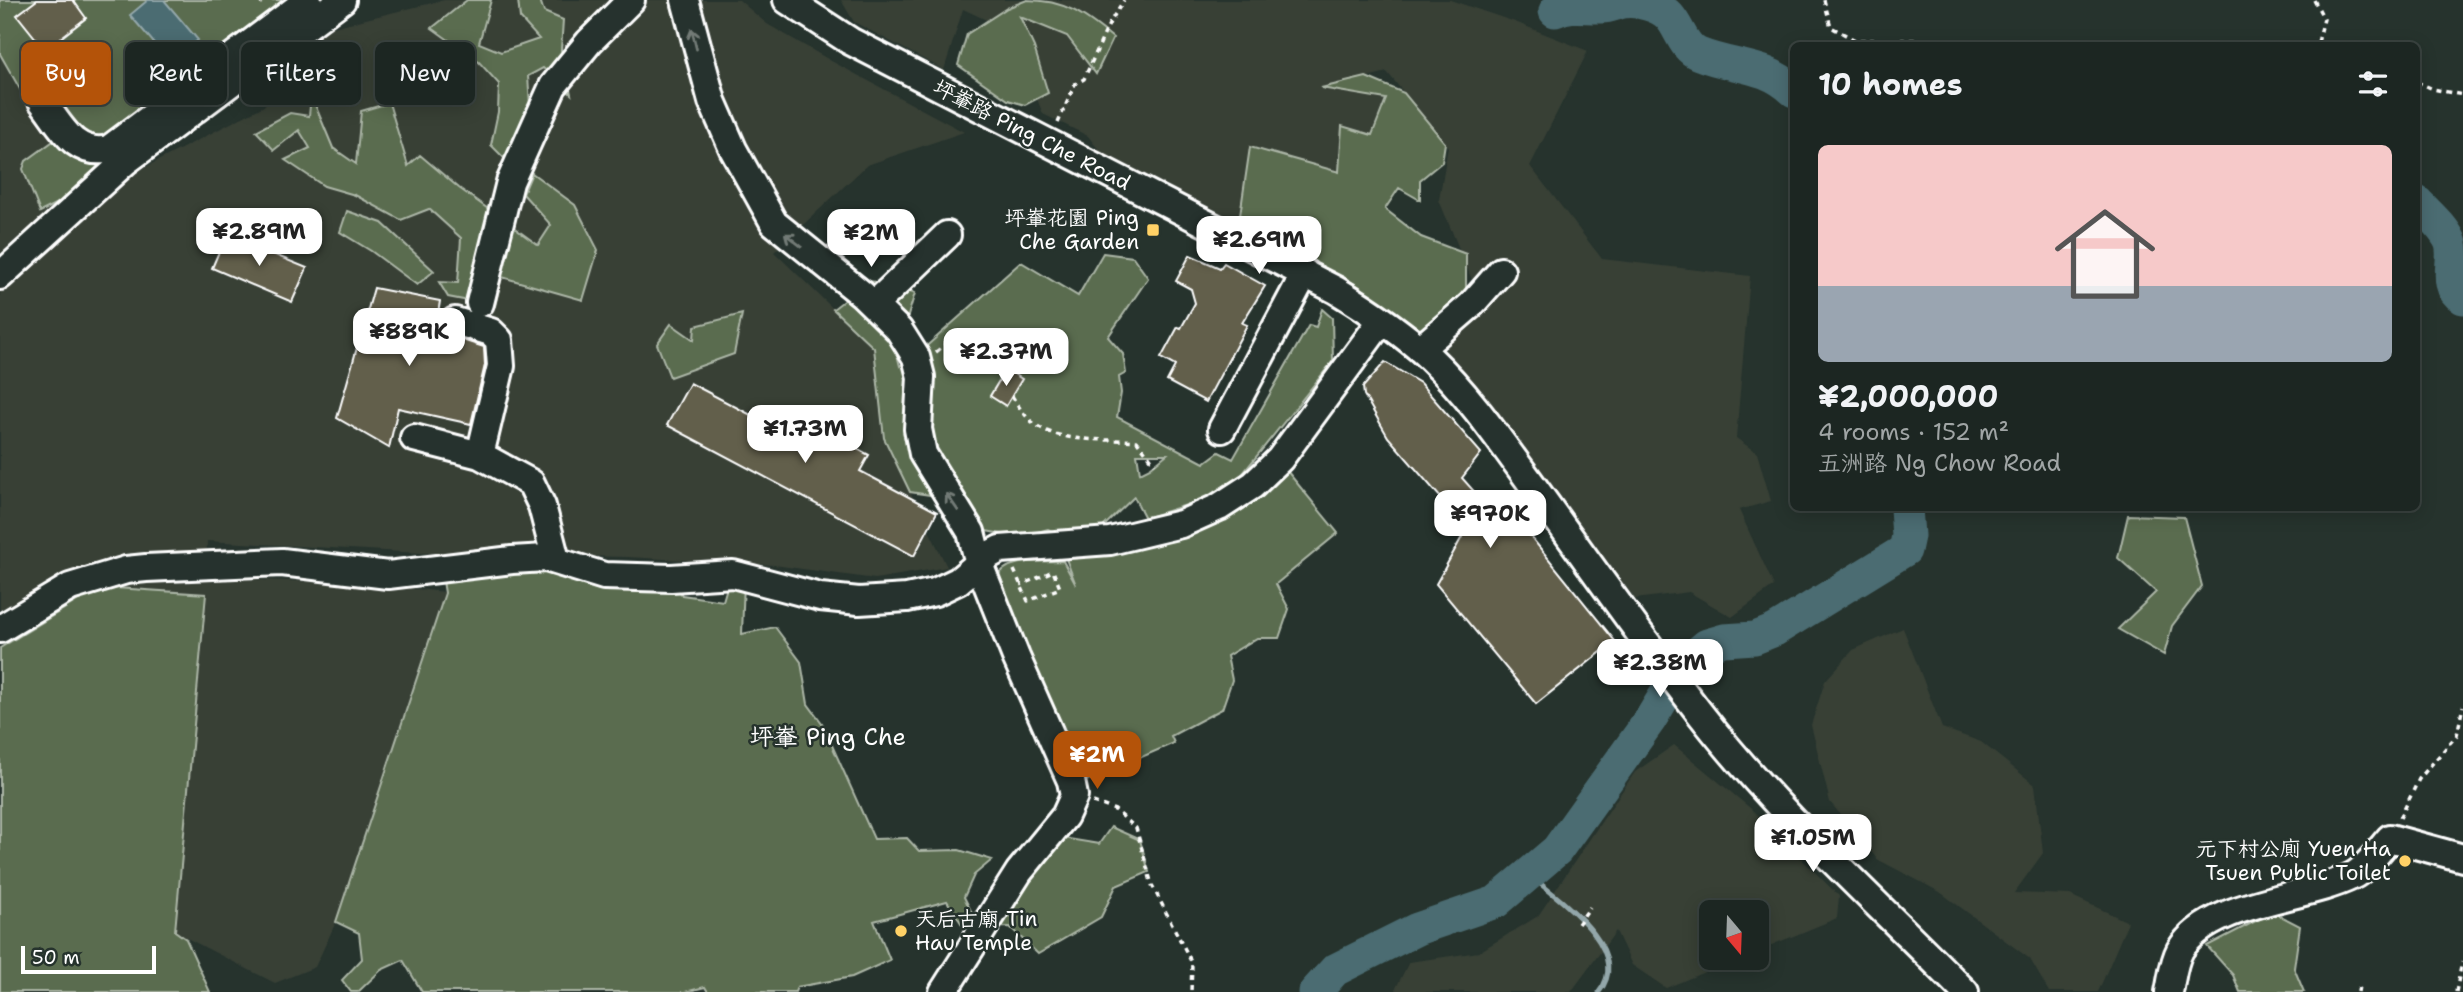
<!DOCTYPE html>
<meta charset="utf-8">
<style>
:root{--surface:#1c2622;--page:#252e2a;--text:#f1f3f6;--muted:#a0a5a5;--line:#3a4340;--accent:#b45309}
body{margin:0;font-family:"Shantell Sans","LXGW WenKai TC",sans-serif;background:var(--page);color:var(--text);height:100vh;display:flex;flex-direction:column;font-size:26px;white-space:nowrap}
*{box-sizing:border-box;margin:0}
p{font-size:23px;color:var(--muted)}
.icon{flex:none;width:38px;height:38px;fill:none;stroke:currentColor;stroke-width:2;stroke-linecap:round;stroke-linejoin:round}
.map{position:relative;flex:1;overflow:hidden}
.sheet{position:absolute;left:1790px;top:42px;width:630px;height:469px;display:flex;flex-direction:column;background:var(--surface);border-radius:10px;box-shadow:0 4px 18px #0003,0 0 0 2px var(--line)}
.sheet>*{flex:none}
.banner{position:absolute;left:21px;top:42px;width:665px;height:63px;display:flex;gap:14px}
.needle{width:46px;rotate:161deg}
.fabs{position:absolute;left:1699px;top:900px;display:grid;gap:14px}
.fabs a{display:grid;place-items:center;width:70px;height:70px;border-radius:10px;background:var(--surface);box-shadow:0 4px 18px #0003,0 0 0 2px var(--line);font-size:35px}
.scale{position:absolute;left:21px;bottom:18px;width:135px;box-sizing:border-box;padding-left:7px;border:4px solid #fff;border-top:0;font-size:19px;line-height:24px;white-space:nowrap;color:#fff;-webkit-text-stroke:5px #26332d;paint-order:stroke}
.price{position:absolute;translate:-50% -60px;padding:0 16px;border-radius:14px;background:#fff;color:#222;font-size:23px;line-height:46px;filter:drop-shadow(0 2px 4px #0008)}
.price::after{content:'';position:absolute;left:50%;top:42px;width:21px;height:16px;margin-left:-10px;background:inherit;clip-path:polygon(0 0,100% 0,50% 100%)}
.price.on{background:var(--accent);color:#fff}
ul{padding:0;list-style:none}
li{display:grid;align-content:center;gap:14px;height:371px;padding:0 28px}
li span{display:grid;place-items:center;height:217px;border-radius:10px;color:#555}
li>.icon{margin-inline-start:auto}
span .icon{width:126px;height:126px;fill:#fffc;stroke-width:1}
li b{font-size:30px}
h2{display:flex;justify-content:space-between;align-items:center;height:84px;padding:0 28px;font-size:30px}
.tag{padding:0 24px;border-radius:10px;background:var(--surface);box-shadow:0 4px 18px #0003,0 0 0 2px var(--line);font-size:24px;line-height:63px}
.tag.on{background:var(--accent);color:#fff}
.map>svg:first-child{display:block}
</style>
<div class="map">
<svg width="2463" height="992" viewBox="0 0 2463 992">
<rect width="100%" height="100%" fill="#26332d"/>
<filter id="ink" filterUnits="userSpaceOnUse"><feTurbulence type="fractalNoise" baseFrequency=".0143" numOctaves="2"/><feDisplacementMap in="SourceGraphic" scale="14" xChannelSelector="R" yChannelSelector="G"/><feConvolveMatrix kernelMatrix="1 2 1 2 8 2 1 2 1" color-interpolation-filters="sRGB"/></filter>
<g filter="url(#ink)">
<!-- built -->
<path fill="#384036" d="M444 0H739L767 24 833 62 964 132 867 165 774 252 874 348 884 438 947 567 875 579 774 565 628 557 421 553 207 541 206 574 263 580 364 583 445 592 336 922 315 967 275 983 175 932 100 587 48 618 0 640V54L11 76 56 139 26 161 23 168 40 212 82 191 88 201 136 172 264 106 317 31Z
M841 0H1450L1515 22 1588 51 1530 166 1602 259 1750 276 1736 438 1757 453 1771 501 1739 510 1774 586 1732 617 1689 592 1635 599 1511 432 1469 380 1444 353 1472 280 1439 200 1448 147 1387 72 1323 88 1386 99 1372 135 1342 126 1339 172 1250 147 1239 222 1102 154 1088 136 1043 114 1010 31 963 9 944 70 854 22Z
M1903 628 1942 728 1981 742 2035 785 2043 853 2014 893 2070 895 2128 922 2098 992H2049L2030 959 1940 892 1877 859 1830 802 1811 725 1825 681 1853 650Z
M1674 745 1750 808 1839 896 1837 918 1757 951V912H1712V957H1741L1666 988 1632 965 1616 931 1571 992H1397L1396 988 1409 962 1479 952 1538 916 1635 772Z"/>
<!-- green -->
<path fill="#5a6c4f" stroke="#acb6a7" stroke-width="2" fill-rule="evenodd" d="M0 0H331L82 191 40 212 23 169 26 161 56 139 29 105 0 54Z
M467 0H491L479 43 501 52 539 39 520 18 518 0H540L544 12 563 20 561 50 571 94 543 68 528 76 530 105 505 159 491 145 498 112 499 84 479 62 432 28Z
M1027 0C1065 0 1085 15 1113 38L1096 74 1067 36 1020 17 1034 47 1048 93 1025 105 1008 100 958 65 967 34 1007 8Z
M1366 77 1404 93 1445 143 1442 162 1420 180V200L1399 188 1385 209 1421 237 1466 254V292L1421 330 1357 285 1239 222 1250 147 1339 172 1342 126 1372 135 1386 99 1321 88Z
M311 95 333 148 356 164 361 111 389 103 408 166 420 155 459 188 538 245 551 225 523 194 532 173 575 205 598 250 583 300 502 277 495 306 448 297 439 282 458 283 461 238 429 209 401 220 355 195 324 186 285 160 310 148 299 130 274 150 256 131 290 113 309 116Z
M347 211 382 223 434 271 417 285 371 251 340 232Z
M1103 253 1133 257 1148 278 1108 337 1123 354 1126 373 1119 377 1121 393 1117 417 1204 463 1219 452 1233 459 1309 325 1316 327 1322 309 1332 318 1333 361 1228 492 1145 518 1134 497 1101 529 1074 542 1048 529 1019 537 986 531 971 525 937 496 910 492 884 438 874 348 833 309 869 281 898 285 915 293 903 332 893 339 900 366 920 352 1021 262 1078 296ZM1137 454H1167L1150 468 1140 473Z
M742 314 734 354 670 377 657 344 671 324 694 340 695 326Z
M1287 471 1338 533 1276 584 1289 609 1279 638H1257L1227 656 1232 680 1222 709 1171 736 1174 743 1084 782 996 579C1006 557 1042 562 1063 561L1076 585 1065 556 1145 546 1234 514Z
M2128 515 2184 517 2202 586 2172 626 2164 655 2118 629 2156 592 2118 558Z
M529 559 671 578 682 595 723 601 730 577 744 581 742 634 775 627 801 662 808 704 822 723 874 839 907 838 919 851 959 850 992 860 974 875 964 897 974 917 999 903 1063 838 1099 844 1111 827 1140 840 1149 872 1116 886 1101 917 1038 954 1010 927 983 928 967 932 947 901 874 921 890 960 852 977 797 987 795 992H708L705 987 685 992H422L403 960 381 970 358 992H351L342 980 362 959 359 933 336 922 445 593 441 569Z
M100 587 206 594 175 931 186 939 210 992H0V648Z
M2273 912 2300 926 2294 968 2304 992H2240L2233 975 2207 946Z"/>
<!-- water -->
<path fill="#4b6c72" stroke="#93a7aa" stroke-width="2" d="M148 0H164L198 40 171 63 130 15Z"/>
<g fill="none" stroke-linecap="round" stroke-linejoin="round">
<!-- stream -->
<path stroke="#93a7aa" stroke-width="5" d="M1528 874C1557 898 1634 949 1599 992"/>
<!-- river -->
<path stroke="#4b6c72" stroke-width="33" d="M1555 11C1574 3 1583 8 1602 7 1610 7 1617 3 1624 2 1637 0 1660 6 1669 16 1680 28 1683 48 1699 54 1733 68 1765 63 1794 91
M2417 202C2428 214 2443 226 2450 241 2458 259 2441 285 2463 298
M1315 992 1335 970 1417 929 1496 902 1557 850 1650 720 1684 664 1707 645 1724 640 1755 638 1775 630 1905 550 1908 536 1906 508"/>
</g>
<!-- building -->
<path fill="#625f4b" stroke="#fff" stroke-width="2" d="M37 0H73L86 18 45 50 17 15Z
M226 235 307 268 292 302 212 268Z
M1190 255 1220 268 1224 263 1265 286 1242 323 1247 325 1206 402 1167 381 1175 366 1161 358 1178 327 1181 328 1195 303 1191 289 1176 281Z
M374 288 440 301 436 327 450 336 484 347 485 365 471 424 398 408 389 448 337 418Z
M1385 362 1420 383 1481 453 1462 478 1494 514 1506 506 1615 641 1536 704 1436 584 1467 528 1388 437 1364 395 1363 387Z
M1006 369 1022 379 1006 406 990 396Z
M690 383 766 423 775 405 869 455 860 471 937 512 914 556 667 425Z"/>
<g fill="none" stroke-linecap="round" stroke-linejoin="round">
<!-- minor casing -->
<g stroke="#fff" stroke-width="32">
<path id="minor" d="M685 0 712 101 733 149 774 223 862 294 899 330 916 357 921 377 918 429 923 454 971 532 979 564 1016 657 1071 781 1074 796 1065 816 1019 872 943 992
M787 0 850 41 1336 290C1369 310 1402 332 1430 358 1472 398 1505 448 1539 494 1593 569 1646 644 1702 716 1780 816 1876 901 1965 992
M42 101C61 125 74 157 109 149L308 0
M0 276 126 161 342 0
M480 303 510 182 553 86 589 42 631 0
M874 305 947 235
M455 321 491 332 499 340 501 366 480 455
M1420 349 1471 305 1501 271
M1222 429 1305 273
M414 438 480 455 531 483 542 506 556 560
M0 629 70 587 126 570 146 568 282 562 388 575 512 560 546 558 604 576 671 578 733 574 820 597 859 601 907 598 935 592 958 581 989 555 1000 549 1110 541 1181 524 1219 507 1253 485 1280 459 1382 320
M2169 992C2172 978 2173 963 2180 950 2210 901 2303 900 2352 876 2364 871 2381 848 2390 838L2463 858"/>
</g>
<!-- path -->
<path stroke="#fff" stroke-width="3.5" stroke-dasharray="5 5" stroke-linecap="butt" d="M259 0 265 8
M1824 0 1831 27 1855 40H1932L1945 46
M2314 0 2324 19 2317 46
M2417 82 2433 89 2463 95
M1058 123 1075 84 1084 79 1110 22 1124 0
M936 352 950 341 969 360 992 370 1000 380
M1012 396C1017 404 1022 412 1029 419 1055 445 1103 438 1137 441L1155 464
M1014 570 1028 601 1060 588 1053 571 1021 585
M1093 802 1115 810 1136 828 1152 885 1192 963 1191 992
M2400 818 2419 779 2457 735 2463 706
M1578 924 1590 907
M2358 992 2359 986
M2456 992 2462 962"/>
<!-- minor -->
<use href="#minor" stroke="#26332d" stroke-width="26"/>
</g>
<!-- one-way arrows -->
<defs><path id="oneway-shaft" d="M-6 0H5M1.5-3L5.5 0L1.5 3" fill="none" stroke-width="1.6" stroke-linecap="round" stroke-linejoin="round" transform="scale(1.75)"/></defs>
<g stroke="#727a76">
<use href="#oneway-shaft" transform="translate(694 39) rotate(-104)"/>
<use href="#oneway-shaft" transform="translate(793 240) rotate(-142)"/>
<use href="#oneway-shaft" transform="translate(952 502) rotate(-125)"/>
</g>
</g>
<!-- markers -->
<g fill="#ffd166" stroke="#26332d" stroke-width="2.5">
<rect x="1146" y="223" width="14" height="14" rx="3.5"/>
<circle cx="2405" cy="861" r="7"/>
<circle cx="901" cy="931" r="7"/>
</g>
<g text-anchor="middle" stroke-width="5" stroke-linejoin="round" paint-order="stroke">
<!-- street labels -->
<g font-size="21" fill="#fff" stroke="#26332d">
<text transform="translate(1032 135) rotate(27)" y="7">坪輋路 Ping Che Road</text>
</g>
<!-- poi labels -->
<g font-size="21" fill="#fff" stroke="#26332d" text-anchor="end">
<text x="1139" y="225">坪輋花園 Ping<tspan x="1139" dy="24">Che Garden</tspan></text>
<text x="2391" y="856">元下村公廁 Yuen Ha<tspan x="2391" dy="24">Tsuen Public Toilet</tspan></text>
<text x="915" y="926" text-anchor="start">天后古廟 Tin<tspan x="915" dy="24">Hau Temple</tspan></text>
</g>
<!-- quarter labels -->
<g font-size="24" fill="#fff" stroke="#26332d">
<text x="828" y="745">坪輋 Ping Che</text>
</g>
</g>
</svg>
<div class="fabs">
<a><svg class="needle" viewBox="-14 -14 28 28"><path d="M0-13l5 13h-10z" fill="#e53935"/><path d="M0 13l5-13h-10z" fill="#a0a5a5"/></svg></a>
</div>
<div class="scale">50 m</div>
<b class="price" style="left:259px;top:268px">¥2.89M</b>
<b class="price" style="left:871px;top:269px">¥2M</b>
<b class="price" style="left:1259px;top:276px">¥2.69M</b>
<b class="price" style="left:409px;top:368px">¥889K</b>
<b class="price" style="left:1006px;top:388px">¥2.37M</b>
<b class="price" style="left:805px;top:465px">¥1.73M</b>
<b class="price" style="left:1490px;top:550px">¥970K</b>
<b class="price" style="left:1660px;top:699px">¥2.38M</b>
<b class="price on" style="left:1097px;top:791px">¥2M</b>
<b class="price" style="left:1813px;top:874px">¥1.05M</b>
<div class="banner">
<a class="tag on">Buy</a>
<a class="tag">Rent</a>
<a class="tag">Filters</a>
<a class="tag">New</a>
</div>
<section class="sheet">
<h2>10 homes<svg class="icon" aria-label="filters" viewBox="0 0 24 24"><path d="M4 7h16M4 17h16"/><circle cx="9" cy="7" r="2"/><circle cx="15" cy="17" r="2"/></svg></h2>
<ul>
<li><span style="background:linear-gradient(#f6c9c9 65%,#9aa5b1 0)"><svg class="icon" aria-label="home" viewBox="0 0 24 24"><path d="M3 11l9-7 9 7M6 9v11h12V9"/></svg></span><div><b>¥2,000,000</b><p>4 rooms · 152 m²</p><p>五洲路 Ng Chow Road</p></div></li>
</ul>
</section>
</div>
